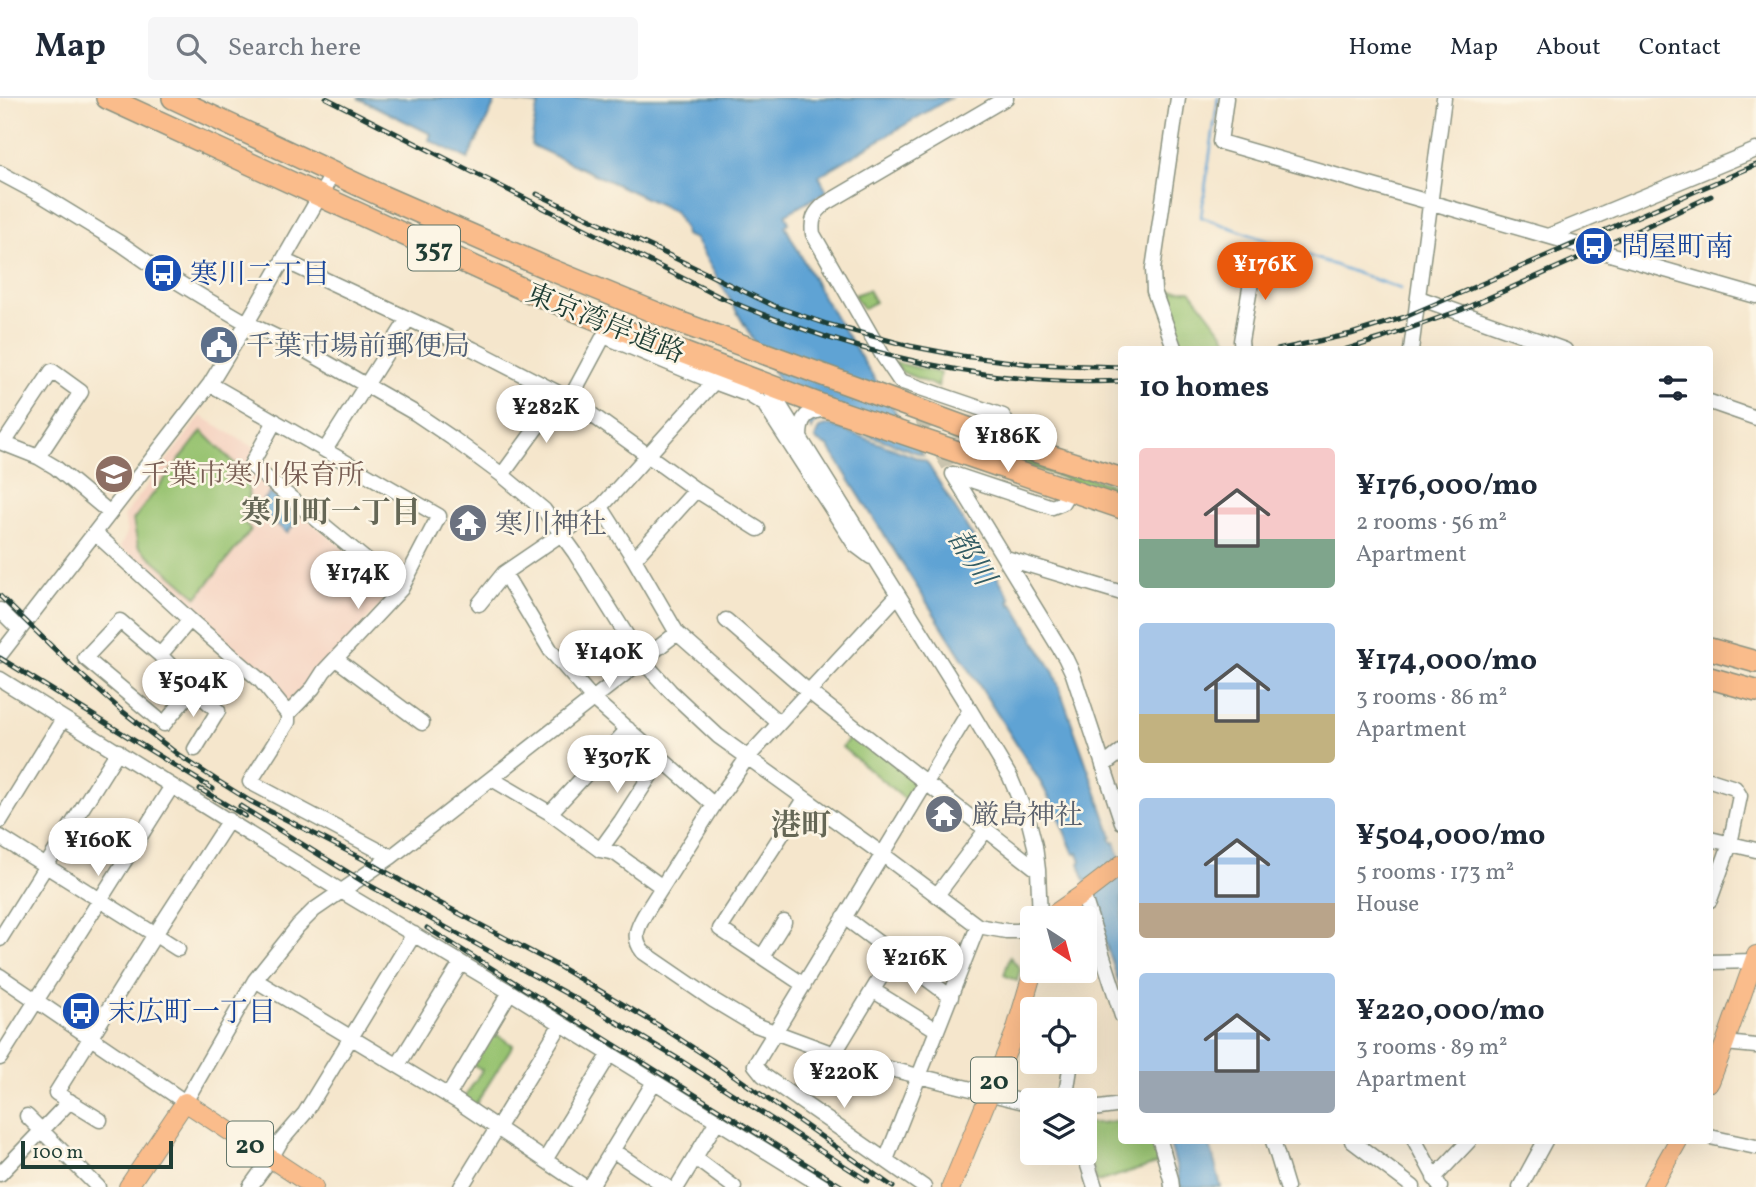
<!DOCTYPE html>
<meta charset="utf-8">
<style>
:root{--surface:#fff;--page:#f6f6f7;--text:#1f2937;--muted:#747a83;--line:#e0e1e3;--accent:#ea580c}
body{margin:0;font-family:Vollkorn,"Noto Serif JP",serif;background:var(--page);color:var(--text);height:100vh;display:flex;flex-direction:column;font-size:26px;white-space:nowrap}
*{box-sizing:border-box;margin:0}
p{font-size:23px;color:var(--muted)}
.icon{flex:none;width:38px;height:38px;fill:none;stroke:currentColor;stroke-width:2;stroke-linecap:round;stroke-linejoin:round}
.map{position:relative;flex:1;overflow:hidden}
.drawer{position:absolute;left:1118px;top:248px;width:595px;height:798px;display:flex;flex-direction:column;background:var(--surface);border-radius:7px;box-shadow:0 7px 28px #0002}
.drawer>*{flex:none}
.needle{width:46px;rotate:144deg}
.buttons{position:absolute;left:1020px;top:808px;display:grid;gap:14px}
.buttons a{display:grid;place-items:center;width:77px;height:77px;border-radius:7px;background:var(--surface);box-shadow:0 7px 28px #0002;font-size:35px}
.scale{position:absolute;left:21px;bottom:18px;width:152px;box-sizing:border-box;padding-left:7px;border:4px solid #1f3d34;border-top:0;font-size:19px;line-height:24px;white-space:nowrap;color:#1f3d34;-webkit-text-stroke:5px #fcf5e5;paint-order:stroke}
.price{position:absolute;translate:-50% -60px;padding:0 16px;border-radius:24px;background:#fff;color:#222;font-size:23px;line-height:46px;filter:drop-shadow(0 2px 4px #0008)}
.price::after{content:'';position:absolute;left:50%;top:42px;width:21px;height:16px;margin-left:-10px;background:inherit;clip-path:polygon(0 0,100% 0,50% 100%)}
.price.current{background:var(--accent);color:#fff}
ul{padding:0;list-style:none}
li{display:flex;align-items:center;gap:21px;height:175px;padding:0 21px}
li span{display:grid;place-items:center;flex:none;width:196px;height:140px;border-radius:7px;color:#555}
li>.icon{margin-inline-start:auto}
span .icon{width:84px;height:84px;fill:#fffc;stroke-width:1}
li b{font-size:30px}
h2{display:flex;justify-content:space-between;align-items:center;height:84px;padding:0 21px;font-size:30px}
header{display:flex;align-items:center;gap:42px;box-sizing:border-box;height:98px;padding:0 35px;background:var(--surface);border-bottom:2px solid var(--line)}
header strong{font-size:33px}
nav{display:flex;gap:38px;margin-inline-start:auto;font-size:24px}
.search{width:490px;height:63px;background:var(--page);display:flex;align-items:center;gap:18px;box-sizing:border-box;padding:0 24px;border-radius:7px;color:var(--muted);font-size:26px}
.map>svg:first-child{display:block}
</style>
<header>
<strong>Map</strong>
<div class="search"><svg class="icon" aria-label="search" viewBox="0 0 24 24"><circle cx="10" cy="10" r="6"/><path d="M15 15l6 6"/></svg>Search here</div>
<nav><a>Home</a><a>Map</a><a>About</a><a>Contact</a></nav>
</header>
<div class="map">
<svg width="1756" height="1089" viewBox="0 0 1756 1089">
<rect width="100%" height="100%" fill="#fcf5e5"/>
<filter id="ink" filterUnits="userSpaceOnUse"><feTurbulence type="fractalNoise" baseFrequency=".0143" numOctaves="2"/><feDisplacementMap in="SourceGraphic" scale="14" xChannelSelector="R" yChannelSelector="G"/><feConvolveMatrix kernelMatrix="1 2 1 2 8 2 1 2 1" color-interpolation-filters="sRGB"/></filter>
<filter id="wash" filterUnits="userSpaceOnUse"><feTurbulence type="fractalNoise" baseFrequency=".00686" numOctaves="4" result="noise"/><feDisplacementMap in="SourceGraphic" scale="28" xChannelSelector="R" yChannelSelector="G"/><feGaussianBlur stdDeviation="1.57" result="paint"/><feColorMatrix in="noise" values="0 0 0 0 0 0 0 0 0 0 0 0 0 0 0 0 0 1.4 0 .05"/><feComposite in="paint" operator="in"/></filter>
<g filter="url(#wash)">
<rect width="100%" height="100%" fill="#f5e6cc"/>
<!-- built -->
<path fill="#f5d3c1" d="M201 318 256 351 246 368 389 490 391 494 294 604 285 605 266 580 256 568 245 563 120 449 127 435 124 418Z"/>
<!-- green -->
<path fill="#98c371" stroke="#5c8052" stroke-width="2" d="M868 192 875 204 863 211 854 197Z
M1190 192 1232 247 1197 252H1181L1156 193Z
M893 264 940 275 938 289 902 274Z
M202 333 247 378 249 402 241 421 251 432 197 499 138 448 133 422Z
M944 333 1053 369 1122 390V400L949 341Z
M854 634 912 680 914 690 906 702 842 649Z
M1010 859 1020 871 1017 883 1004 877Z
M491 933 513 947 474 1009 463 1002 482 972 471 965Z
M1122 1022V1043H1156L1163 1064 1097 1084 1085 1043V1025H1101Z"/>
<!-- water -->
<path fill="#5fa3d4" stroke="#3f7084" stroke-width="2" d="M358 0H950L819 78 827 93 786 116V118L789 125 785 128 824 201 923 357 826 321 814 326 812 332 752 240 695 141 685 137 684 130 674 113 531 47 536 14 539 7 496 2 468 61 429 42 431 36Z
M830 327 926 363 1011 501 1009 503 1011 507 1013 506 1054 575 1112 738 1110 739 1113 745 1115 744 1122 767V894L1079 765 1081 763 1078 755 1074 756 1054 709 1041 685 828 348 818 344 815 340 819 330Z
M270 395 300 419 287 435 257 410Z
M1169 1043H1209L1221 1089H1180L1177 1070Z"/>
<g fill="none" stroke-linecap="round" stroke-linejoin="round">
<!-- stream -->
<path stroke="#5fa3d4" stroke-width="2.5" d="M1218 0 1201 119 1401 191"/>
</g>
</g>
<g filter="url(#ink)">
<g fill="none" stroke-linecap="round" stroke-linejoin="round">
<!-- minor-tunnel -->
<path stroke="#cac4ae" stroke-width="14" stroke-dasharray="14 7" stroke-linecap="butt" d="M900 283 953 376"/>
<!-- minor casing -->
<g stroke="#8a9280" stroke-width="17">
<path id="minor" d="M1226 0 1220 44 1756 198
M0 75 43 98 120 145 163 175 204 200 247 225 308 254 415 315 452 340 502 377 544 412 575 455 642 562 670 593 718 638 882 756 978 828 1006 833H1018L1032 829
M1548 138 1756 52
M283 162 473 251 570 301 696 392 758 431
M1419 200 1565 252
M604 238 714 284 749 297 764 306 855 447 871 459
M1175 252 1154 193 1153 171 1178 0
M1242 252 1241 243 1256 155
M1411 252 1444 0
M210 286 439 418 401 491 324 573 313 590 288 616
M767 287 970 612 1010 679 1029 724 1035 748 1038 772 1040 821
M570 301 607 232
M1710 304 1756 320
M275 323 251 367 401 491
M800 340C800 318 807 313 828 311
M1003 343 1008 328 1003 318 900 283 883 258 813 136C811 122 814 115 825 106L1006 0
M0 344 38 359 55 369 110 415
M4 345 52 273 81 294 38 359
M325 352 408 221
M953 376 1065 559 1073 576 1122 724
M953 376 1052 409 1062 405 1070 392
M502 377 561 296
M601 409 634 461 677 535 779 625
M95 435 190 522 261 583 288 616V624L250 684 391 759
M1006 460 1122 495
M634 461 696 392
M504 475 551 553 592 600 714 707
M898 497 747 660 714 707 645 816C637 830 632 840 643 854L713 902 753 926 834 956 858 963 1032 1006
M479 506 504 475 601 409 714 284
M0 512 19 531
M726 522 808 593 1038 772
M120 523 160 557 193 591 164 626 85 560Z
M0 557 210 286 247 225 333 75
M160 557 190 522
M336 561 422 625
M0 581 341 793 510 894 824 1089
M193 591 218 613 195 651
M1103 668 1122 653
M492 681 550 715 600 752 615 755 662 789
M1710 682 1735 690 1740 698 1730 746 1710 802
M550 715 628 631
M0 723 63 621
M0 739 178 851
M1710 741 1756 752
M600 752 621 723 661 661
M1083 796 1122 918
M937 797 986 732
M844 819 951 899
M0 841 118 653
M762 859 784 824
M1710 864 1756 863
M0 878 185 1004 255 882 298 828 314 812 391 759 677 535
M255 882 457 1003 585 1089
M804 887 720 831 805 701
M874 893 937 932
M1725 945 1756 948
M834 956 894 857
M0 960 172 688
M398 967 461 865
M448 998 510 894
M1065 1003 1071 964
M1085 1012 1122 1007
M27 1018 98 1089
M100 1022 56 995 154 838 229 722
M1710 1039 1756 1049
M1160 1043 1171 1081 1172 1089
M1273 1043 1287 1089
M1352 1043 1413 1089
M1415 1043 1440 1089
M612 1052 667 1089
M1084 1055 1095 1089
M695 1060 734 1089
M545 1062 610 956
M886 1062 978 828
M0 1076 70 1003
M1434 1080 1469 1043
M250 1089 271 1060 281 1043 305 1015 414 836
M461 1089 561 926
M590 1089 654 984
M677 1089 717 1023
M924 1089 763 977 755 967 970 612
M1520 1089 1545 1043"/>
</g>
<!-- major casing -->
<g stroke="#8a9280" stroke-width="20">
<path id="major" d="M1047 821 1083 796 1122 766
M1710 984 1725 945 1756 857
M128 1089 185 1004 314 1089
M951 1089 1015 934 1033 873
M1652 1089 1678 1043"/>
</g>
<!-- highway casing -->
<g stroke="#8a9280" stroke-width="24">
<path id="highway" d="M107 0 525 192 610 227 829 310 1122 410
M173 0 382 98 549 171 676 223 1003 343 1122 381
M1710 551 1756 564
M1710 580 1756 593"/>
</g>
<!-- minor -->
<use href="#minor" stroke="#fff" stroke-width="14"/>
<!-- major -->
<use href="#major" stroke="#fabc8b" stroke-width="18"/>
<!-- highway -->
<use href="#highway" stroke="#fabc8b" stroke-width="21"/>
<!-- rail casing -->
<g stroke="#1f3d34" stroke-width="5">
<path id="rail" d="M326 0 718 198C845 253 982 289 1122 283
M537 96 654 150 774 208 827 226 910 248 962 258 1030 266 1122 269
M1277 252 1351 236 1405 219 1756 67
M1344 252 1383 240 1461 212 1574 162 1711 98
M0 498 79 575 122 613 180 658 218 683 250 703 369 764 432 801 558 868 663 930 712 962 893 1089
M0 560 213 691
M200 691 245 718
M240 708 367 786 598 913 680 962 868 1083
M427 830 843 1089"/>
</g>
<!-- rail -->
<use href="#rail" stroke="#fcf5e5" stroke-width="2.5" stroke-dasharray="8" stroke-linecap="butt"/>
</g>
</g>
<!-- icons -->
<defs>
<g id="bus-disc" transform="scale(2.0125)"><circle r="9.5" fill="#1a4fb4" stroke="#fcf5e5"/><path d="M-5-6H5V4H4V6H2V4H-2V6H-4V4H-5ZM-3.5-4V0h7V-4ZM-3.5 1.2v1.5H-2V1.2ZM2 1.2v1.5H3.5V1.2Z" fill="#fff"/></g>
<g id="civic-disc" transform="scale(2.0125)"><circle r="9.5" fill="#5c6f8a" stroke="#fcf5e5"/><path d="M-.6-6.5H3V-4.5H.6V-3L4-1V1h2V6H-6V1h2V-1L-.6-3ZM-1.2 2.5V6h2.4V2.5Z" fill="#fff"/></g>
<g id="school-disc" transform="scale(2.0125)"><circle r="9.5" fill="#8d6e63" stroke="#fcf5e5"/><path d="M0-5L7-2L0 1L-7-2ZM-4 1L0 2.5L4 1V4Q0 6-4 4Z" fill="#fff"/></g>
<g id="temple-disc" transform="scale(2.0125)"><circle r="9.5" fill="#6b7280" stroke="#fcf5e5"/><path d="M0-6L5-2H3V0L6.5 2.5H4V6H1.5V3h-3V6H-4V2.5H-6.5L-3 0V-2H-5Z" fill="#fff"/></g>
</defs>
<g fill-rule="evenodd">
<use href="#bus-disc" x="1594" y="148"/>
<use href="#bus-disc" x="163" y="175"/>
<use href="#civic-disc" x="219" y="247"/>
<use href="#school-disc" x="114" y="376"/>
<use href="#temple-disc" x="468" y="425"/>
<use href="#temple-disc" x="944" y="716"/>
<use href="#bus-disc" x="81" y="913"/>
</g>
<g text-anchor="middle" stroke-width="5" stroke-linejoin="round" paint-order="stroke">
<!-- shield labels -->
<g fill="#fcf5e5" stroke="#617469" stroke-width="2">
<rect x="408" y="127.5" width="52" height="45" rx="5"/>
<rect x="971" y="959.5" width="46" height="45" rx="5"/>
<rect x="227" y="1023.5" width="46" height="45" rx="5"/>
</g>
<g font-size="26" font-weight="bold" fill="#1f3d34">
<text x="434" y="159">357</text>
<text x="994" y="991">20</text>
<text x="250" y="1055">20</text>
</g>
<!-- transit labels -->
<g font-size="28" fill="#164399" stroke="#fcf5e5" text-anchor="start">
<text x="1621" y="158">問屋町南</text>
<text x="190" y="185">寒川二丁目</text>
<text x="108" y="923">末広町一丁目</text>
</g>
<!-- street labels -->
<g font-size="28" fill="#1f3d34" stroke="#fcf5e5">
<text transform="translate(606 224) rotate(22)" y="10">東京湾岸道路</text>
</g>
<!-- service labels -->
<g font-size="28" fill="#4e5e75" stroke="#fcf5e5" text-anchor="start">
<text x="246" y="257">千葉市場前郵便局</text>
</g>
<!-- education labels -->
<g font-size="28" fill="#785e54" stroke="#fcf5e5" text-anchor="start">
<text x="141" y="386">千葉市寒川保育所</text>
</g>
<!-- worship labels -->
<g font-size="28" fill="#5b616d" stroke="#fcf5e5" text-anchor="start">
<text x="495" y="435">寒川神社</text>
<text x="971" y="726">厳島神社</text>
</g>
<!-- neighbourhood labels -->
<g font-size="30" font-weight="bold" fill="#656756" stroke="#fcf5e5">
<text x="331" y="424">寒川町一丁目</text>
<text x="801" y="737">港町</text>
</g>
<!-- water labels -->
<g font-size="30" font-style="italic" fill="#325c64" stroke="#fcf5e5">
<text transform="translate(972 459) rotate(58)" y="10">都川</text>
</g>
</g>
</svg>
<div class="buttons">
<a><svg class="needle" viewBox="-14 -14 28 28"><path d="M0-13l5 13h-10z" fill="#e53935"/><path d="M0 13l5-13h-10z" fill="#747a83"/></svg></a>
<a><svg class="icon" aria-label="locate" viewBox="0 0 24 24"><circle cx="12" cy="12" r="6"/><path d="M12 2v4M12 18v4M2 12h4M18 12h4"/></svg></a>
<a><svg class="icon" aria-label="layers" viewBox="0 0 24 24"><path d="M12 4l9 5-9 5-9-5zM3 14l9 5 9-5"/></svg></a>
</div>
<div class="scale">100 m</div>
<b class="price current" style="left:1265px;top:204px">¥176K</b>
<b class="price" style="left:546px;top:347px">¥282K</b>
<b class="price" style="left:1008px;top:376px">¥186K</b>
<b class="price" style="left:358px;top:513px">¥174K</b>
<b class="price" style="left:609px;top:592px">¥140K</b>
<b class="price" style="left:193px;top:621px">¥504K</b>
<b class="price" style="left:617px;top:697px">¥307K</b>
<b class="price" style="left:98px;top:780px">¥160K</b>
<b class="price" style="left:915px;top:898px">¥216K</b>
<b class="price" style="left:844px;top:1012px">¥220K</b>
<section class="drawer">
<h2>10 homes<svg class="icon" aria-label="filters" viewBox="0 0 24 24"><path d="M4 7h16M4 17h16"/><circle cx="9" cy="7" r="2"/><circle cx="15" cy="17" r="2"/></svg></h2>
<ul>
<li><span style="background:linear-gradient(#f6c9c9 65%,#7fa58c 0)"><svg class="icon" aria-label="home" viewBox="0 0 24 24"><path d="M3 11l9-7 9 7M6 9v11h12V9"/></svg></span><div><b>¥176,000/mo</b><p>2 rooms · 56 m²</p><p>Apartment</p></div></li>
<li><span style="background:linear-gradient(#a9c7e8 65%,#c2b280 0)"><svg class="icon" aria-label="home" viewBox="0 0 24 24"><path d="M3 11l9-7 9 7M6 9v11h12V9"/></svg></span><div><b>¥174,000/mo</b><p>3 rooms · 86 m²</p><p>Apartment</p></div></li>
<li><span style="background:linear-gradient(#a9c7e8 75%,#b9a48a 0)"><svg class="icon" aria-label="home" viewBox="0 0 24 24"><path d="M3 11l9-7 9 7M6 9v11h12V9"/></svg></span><div><b>¥504,000/mo</b><p>5 rooms · 173 m²</p><p>House</p></div></li>
<li><span style="background:linear-gradient(#a9c7e8 70%,#9aa5b1 0)"><svg class="icon" aria-label="home" viewBox="0 0 24 24"><path d="M3 11l9-7 9 7M6 9v11h12V9"/></svg></span><div><b>¥220,000/mo</b><p>3 rooms · 89 m²</p><p>Apartment</p></div></li>
</ul>
</section>
</div>
